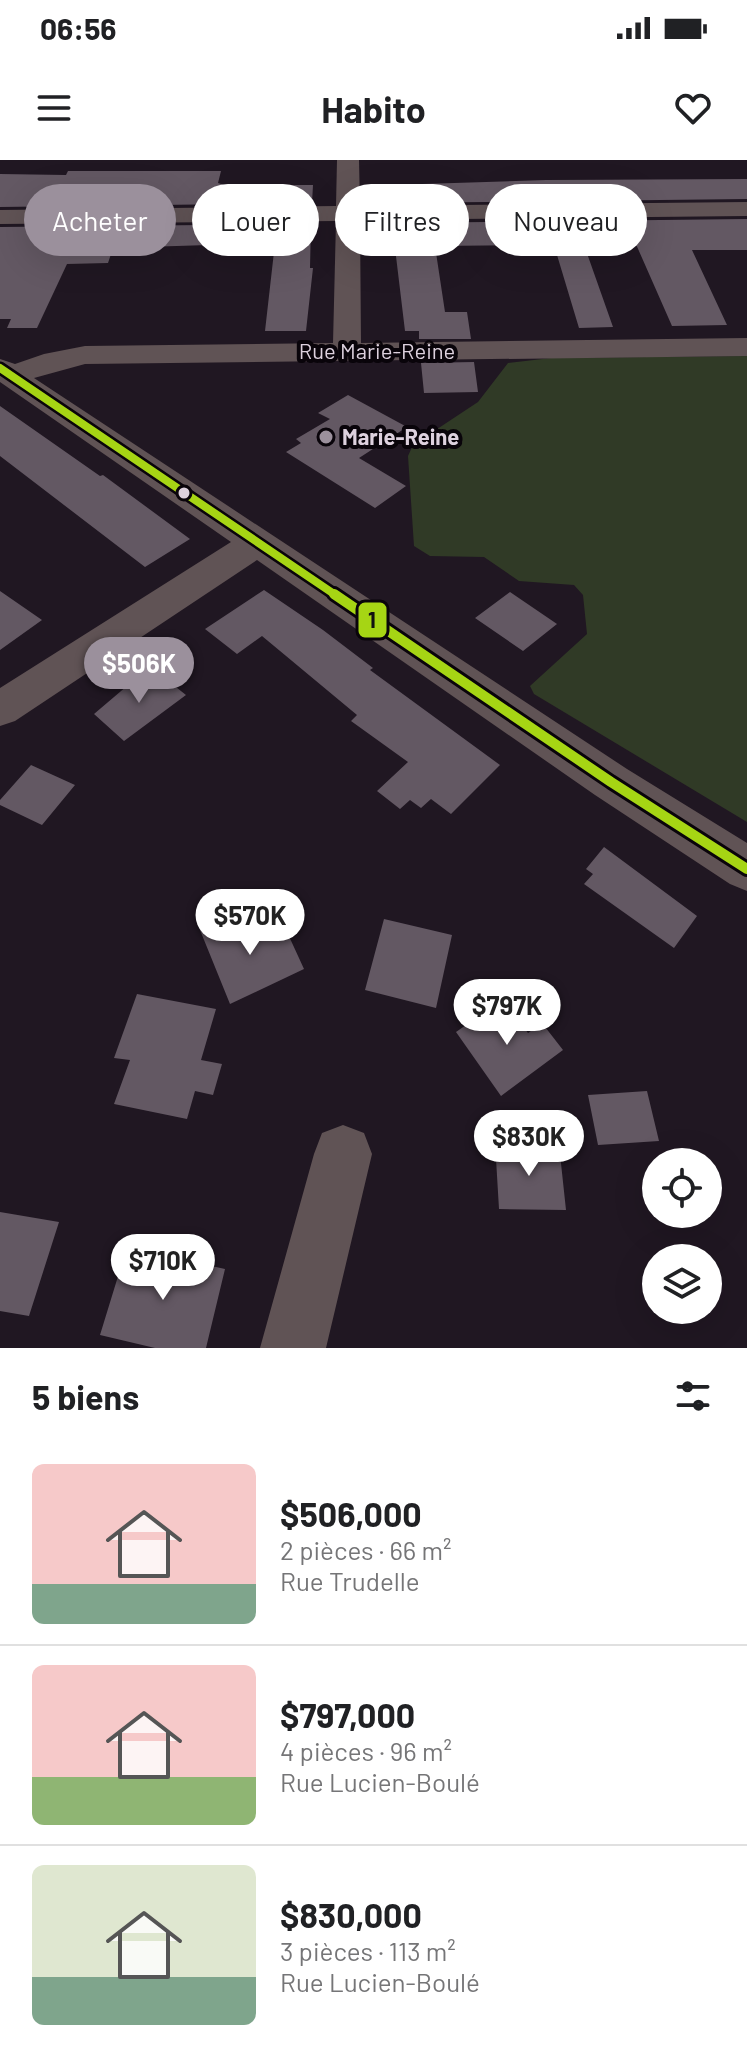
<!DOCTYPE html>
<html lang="fr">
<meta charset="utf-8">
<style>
:root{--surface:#fff;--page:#f2f2f2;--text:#202124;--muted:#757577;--line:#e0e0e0;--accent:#9b909c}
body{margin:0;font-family:Barlow,sans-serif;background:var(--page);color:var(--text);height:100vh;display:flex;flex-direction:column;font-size:30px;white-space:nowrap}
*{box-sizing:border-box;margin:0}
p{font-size:26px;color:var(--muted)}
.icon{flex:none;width:44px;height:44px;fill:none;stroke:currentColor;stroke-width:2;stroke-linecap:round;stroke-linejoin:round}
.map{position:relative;height:1188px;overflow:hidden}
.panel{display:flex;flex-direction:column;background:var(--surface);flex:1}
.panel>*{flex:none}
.hud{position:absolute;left:24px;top:24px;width:700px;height:72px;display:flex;gap:16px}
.controls{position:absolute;left:642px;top:988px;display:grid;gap:16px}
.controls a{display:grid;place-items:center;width:80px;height:80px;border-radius:50%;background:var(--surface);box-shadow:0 8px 32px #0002;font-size:40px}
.price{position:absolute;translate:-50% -68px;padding:0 18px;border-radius:28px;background:#fff;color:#222;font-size:26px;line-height:52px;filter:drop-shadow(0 2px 4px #0008)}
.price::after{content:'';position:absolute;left:50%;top:48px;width:24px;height:18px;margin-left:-12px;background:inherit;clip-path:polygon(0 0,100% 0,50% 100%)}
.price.on{background:var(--accent);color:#fff}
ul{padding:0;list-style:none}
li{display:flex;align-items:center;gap:24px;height:200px;padding:0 32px}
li+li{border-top:2px solid var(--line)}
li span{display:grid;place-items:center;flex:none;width:224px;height:160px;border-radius:12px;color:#555}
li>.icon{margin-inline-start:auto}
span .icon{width:96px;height:96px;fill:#fffc;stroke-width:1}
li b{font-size:34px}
h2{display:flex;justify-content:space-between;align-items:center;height:96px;padding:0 32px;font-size:34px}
.chip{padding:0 28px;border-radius:36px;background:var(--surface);box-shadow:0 8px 32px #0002;font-size:28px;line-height:72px}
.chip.on{background:var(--accent);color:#fff}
.status{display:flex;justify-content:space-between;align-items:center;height:56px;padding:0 40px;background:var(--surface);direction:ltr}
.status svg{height:22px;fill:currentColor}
header{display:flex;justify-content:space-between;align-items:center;height:104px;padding:0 32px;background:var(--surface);font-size:36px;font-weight:700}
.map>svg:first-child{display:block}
</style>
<div class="status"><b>06:56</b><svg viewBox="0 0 49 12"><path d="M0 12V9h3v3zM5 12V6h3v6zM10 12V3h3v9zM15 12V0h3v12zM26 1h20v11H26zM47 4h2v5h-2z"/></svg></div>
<header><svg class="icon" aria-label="menu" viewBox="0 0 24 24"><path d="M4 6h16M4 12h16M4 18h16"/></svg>Habito<svg class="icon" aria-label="heart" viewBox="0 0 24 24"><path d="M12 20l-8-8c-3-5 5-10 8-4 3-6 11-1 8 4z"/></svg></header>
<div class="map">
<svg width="747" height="1188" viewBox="0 0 747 1188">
<rect width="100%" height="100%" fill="#201722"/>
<!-- green -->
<path fill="#303a26" d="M747 196V662L534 534 530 526 587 474 583 435 574 425 519 421 484 397 430 396 414 386 408 296 413 285 478 242 508 203 551 198Z"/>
<!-- building -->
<path fill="#635863" d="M68 11H221L218 23 224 25H313L312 43 0 47V14L66 15Z
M747 19V39L391 43 390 25 546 20Z
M747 59V90H692L727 165 672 166 635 82H583L613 167 579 168 554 85 435 86 445 152H467L471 179H419V171H405L392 63Z
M311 64 310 108H313L306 171H265L275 83 113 88 108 103 67 104 37 168H7L11 159H0V67Z
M474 202 478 232 424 233 421 203Z
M348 235 407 267 359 298 406 326 375 348 286 292 301 283 296 279 330 259 318 253Z
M0 246 100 316 103 315 190 379 145 407 0 296Z
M264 430 323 470 373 508 370 510 500 605 451 654 431 639 421 648 410 640 400 649 377 631 408 602 351 561 357 555 262 476 237 494 205 469Z
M0 431 42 460 0 490Z
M510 432 557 464 523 491 475 458Z
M157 512 186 535 124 581 94 554 134 520 139 524Z
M31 605 75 625 42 665 0 645V640Z
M604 687 697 756 674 788 584 724 593 714 586 709Z
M236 754 246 777 282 761 304 809 230 844 200 770Z
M384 759 452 775 436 848 365 830Z
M137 834 216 849 201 900 222 904 213 935 195 931 187 959 114 944 130 900 114 898Z
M502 840 528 873 542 863 563 890 501 936 456 872Z
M647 931 659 981 598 985 588 935Z
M495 982 532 983 533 993 560 994 566 1050 499 1049Z
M0 1052 59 1062 29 1156 0 1151Z
M127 1087 225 1109 206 1188H155L100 1175Z"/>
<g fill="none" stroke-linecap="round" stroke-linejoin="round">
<!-- minor -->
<path fill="#605355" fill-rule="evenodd" d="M337 0H359L360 46 747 42V56L360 60 361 183 747 178V196L85 204 34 218 627 609 747 683V731L730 724 595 635 257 400 15 561 0 566V528L231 382 0 222V199L15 204 44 194 85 186 333 183 336 61 0 64V50L336 46Z
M343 965 364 973 372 994 326 1188H260L314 994 322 973Z"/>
<!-- bus-1-far1 casing -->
<g stroke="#09040a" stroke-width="13">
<path id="bus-1-far1" d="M0 208 337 436"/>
</g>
<!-- bus-1 casing -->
<g stroke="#09040a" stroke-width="16">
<path id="bus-1" d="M334 434 611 622 747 709"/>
</g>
<!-- bus-1-far1 -->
<use href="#bus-1-far1" stroke="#a6d514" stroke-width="8"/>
<!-- bus-1 -->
<use href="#bus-1" stroke="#a6d514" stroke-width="10"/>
</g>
<!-- markers -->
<circle fill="#9b909c" stroke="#09040a" stroke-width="3" cx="326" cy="277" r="8"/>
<circle fill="#ddd1de" stroke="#09040a" stroke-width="3" cx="184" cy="333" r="7"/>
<g text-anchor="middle" stroke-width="8" stroke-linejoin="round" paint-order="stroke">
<!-- far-street labels -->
<g font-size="22" fill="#ddd1de" stroke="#09040a">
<text x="377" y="199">Rue Marie-Reine</text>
</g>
<!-- far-poi labels -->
<g font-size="22" font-weight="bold" fill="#ddd1de" stroke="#09040a" text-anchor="start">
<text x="342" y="285">Marie-Reine</text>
</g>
</g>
<rect stroke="#09040a" stroke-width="3" x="357" y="441" width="31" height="38" rx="8" fill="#a6d514"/>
<g font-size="22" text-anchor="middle" font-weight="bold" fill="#111">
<text x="372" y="468">1</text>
</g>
</svg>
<div class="controls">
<a><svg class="icon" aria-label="locate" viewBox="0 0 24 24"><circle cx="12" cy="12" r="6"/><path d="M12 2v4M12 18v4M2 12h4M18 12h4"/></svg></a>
<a><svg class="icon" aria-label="layers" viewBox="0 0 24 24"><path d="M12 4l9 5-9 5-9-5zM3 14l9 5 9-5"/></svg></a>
</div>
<b class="price on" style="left:139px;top:545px">$506K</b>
<b class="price" style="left:250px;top:797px">$570K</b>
<b class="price" style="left:507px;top:887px">$797K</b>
<b class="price" style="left:529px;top:1018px">$830K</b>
<b class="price" style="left:163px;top:1142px">$710K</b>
<div class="hud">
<a class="chip on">Acheter</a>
<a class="chip">Louer</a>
<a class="chip">Filtres</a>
<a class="chip">Nouveau</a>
</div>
</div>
<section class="panel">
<h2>5 biens<svg class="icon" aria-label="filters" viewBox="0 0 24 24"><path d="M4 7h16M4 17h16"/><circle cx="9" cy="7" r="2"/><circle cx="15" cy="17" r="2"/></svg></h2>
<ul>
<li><span style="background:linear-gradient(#f6c9c9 75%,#7fa58c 0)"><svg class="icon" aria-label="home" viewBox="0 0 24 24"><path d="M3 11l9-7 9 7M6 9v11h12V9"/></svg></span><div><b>$506,000</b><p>2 pièces · 66 m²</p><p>Rue Trudelle</p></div></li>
<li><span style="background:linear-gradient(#f6c9c9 70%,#8fb573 0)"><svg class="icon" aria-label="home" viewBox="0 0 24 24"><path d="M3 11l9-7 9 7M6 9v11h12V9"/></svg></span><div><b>$797,000</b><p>4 pièces · 96 m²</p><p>Rue Lucien-Boulé</p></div></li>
<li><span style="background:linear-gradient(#dfe7d0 70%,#7fa58c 0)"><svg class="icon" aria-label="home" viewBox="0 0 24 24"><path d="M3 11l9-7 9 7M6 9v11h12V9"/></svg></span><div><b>$830,000</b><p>3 pièces · 113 m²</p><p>Rue Lucien-Boulé</p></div></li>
</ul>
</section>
